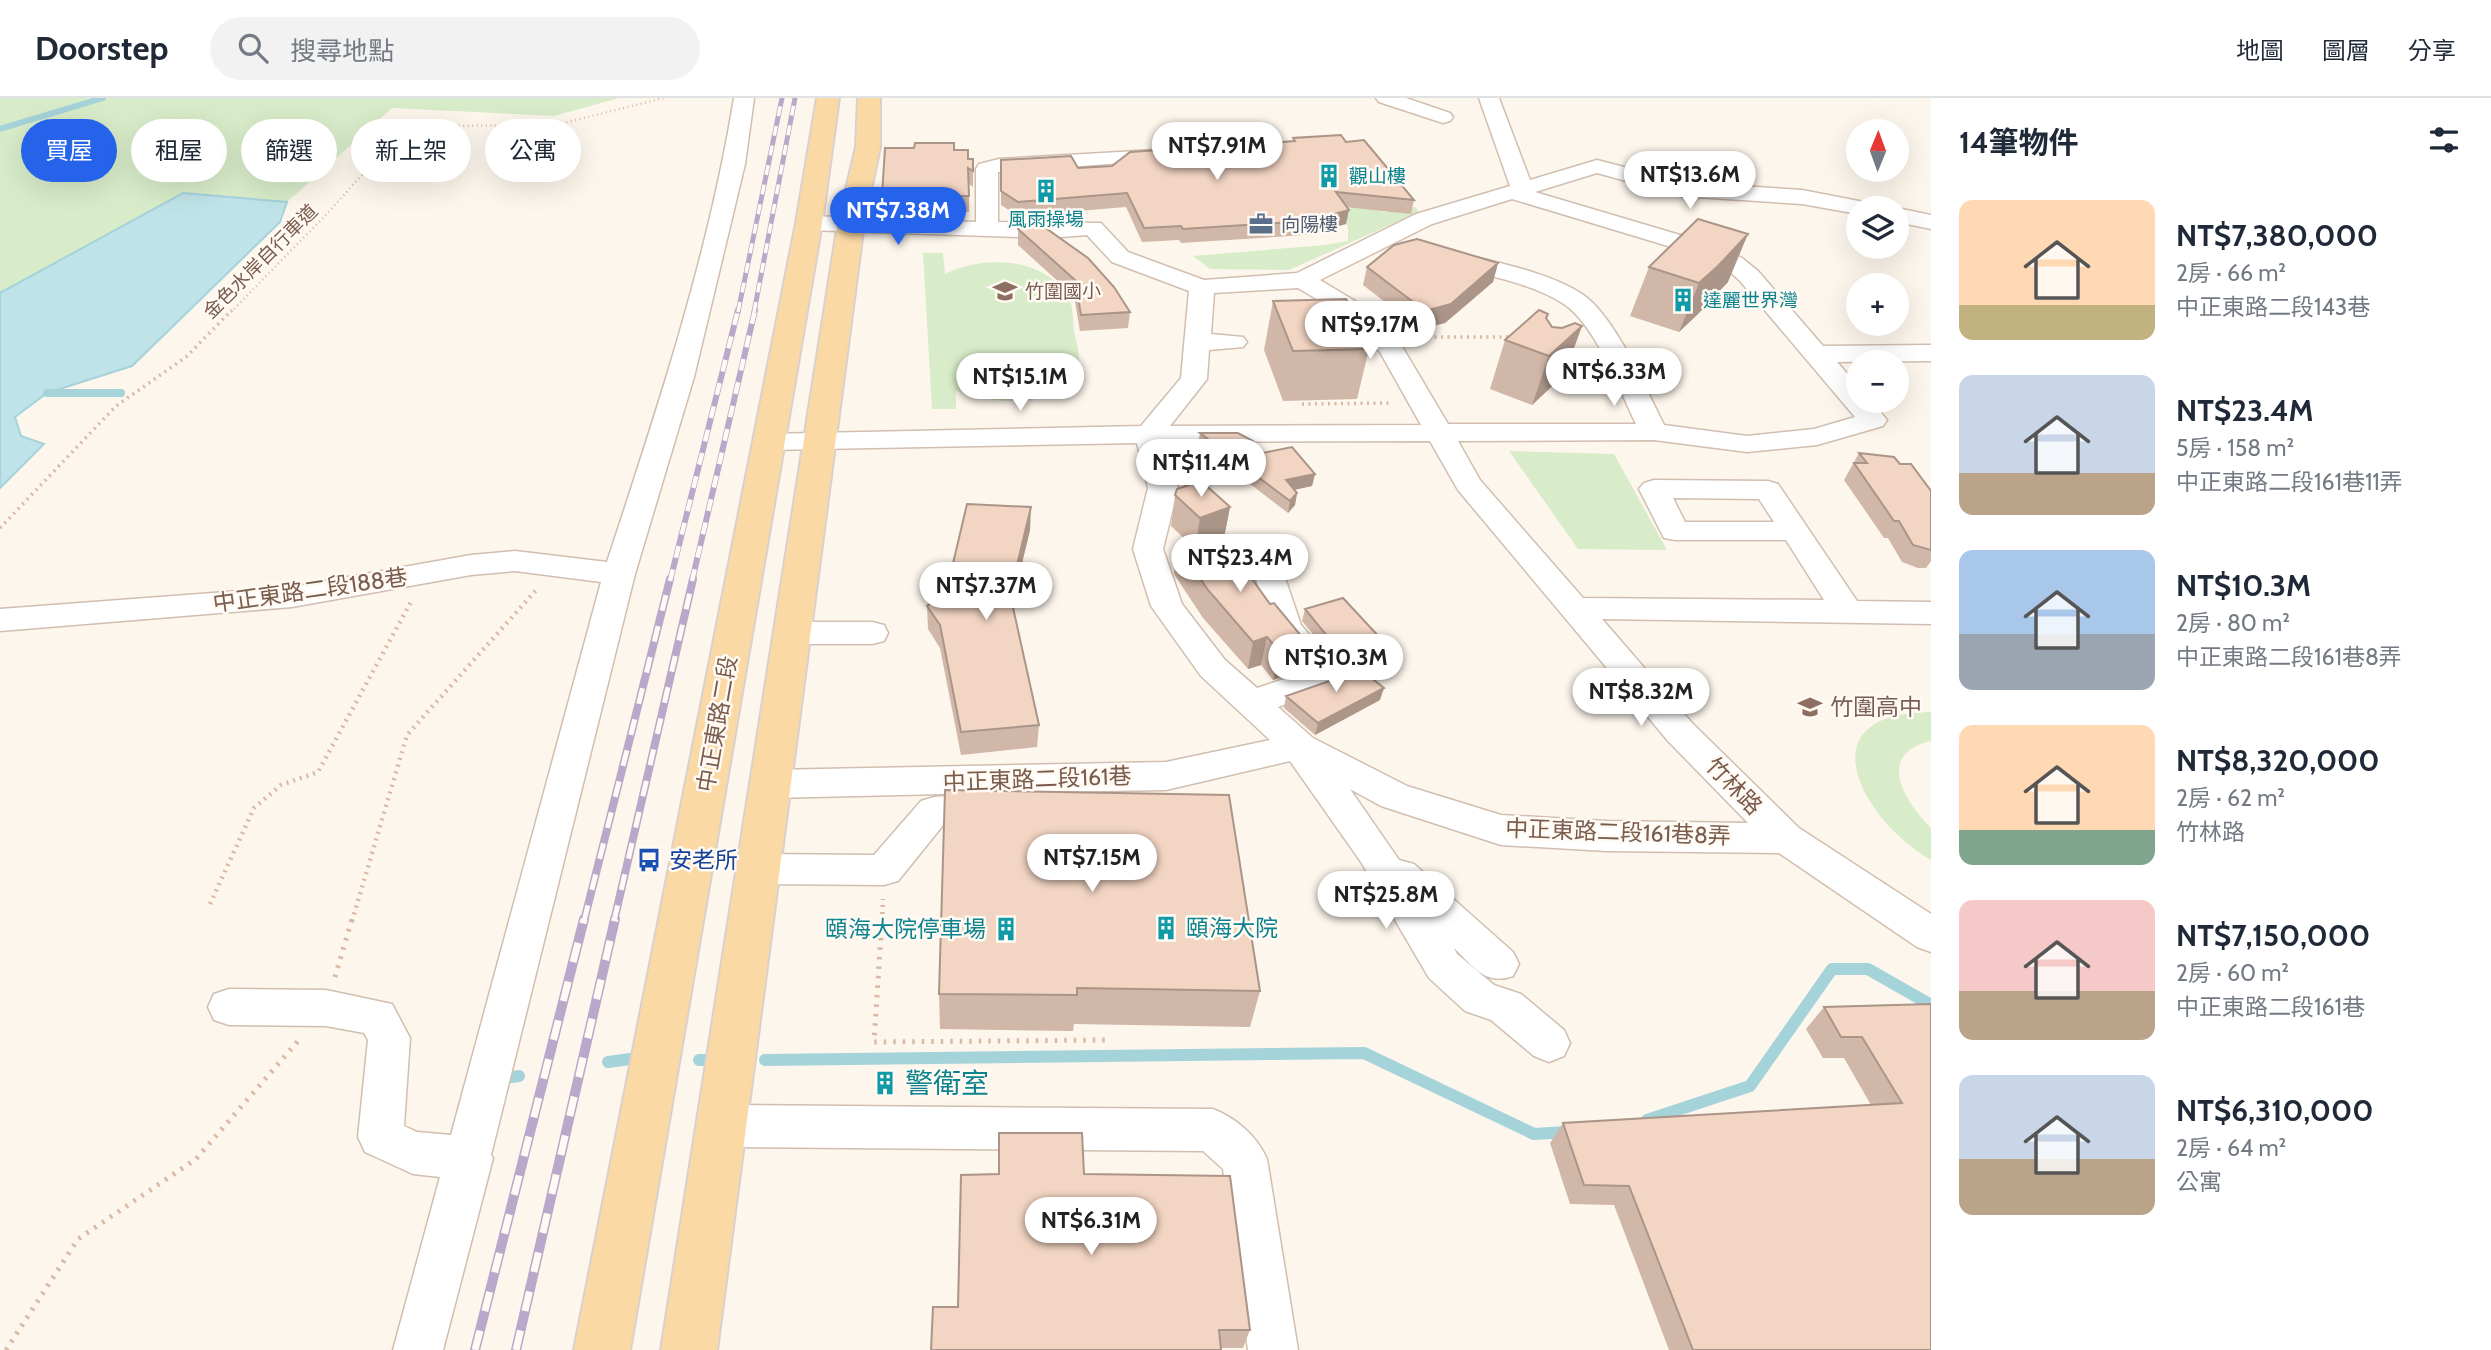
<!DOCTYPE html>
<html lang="zh-TW">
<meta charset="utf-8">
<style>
:root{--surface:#fff;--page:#f2f2f3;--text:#1f2937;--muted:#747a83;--line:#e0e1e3;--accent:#2563eb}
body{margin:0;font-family:Cabin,"Noto Sans TC",sans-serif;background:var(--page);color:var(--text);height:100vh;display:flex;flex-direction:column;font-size:26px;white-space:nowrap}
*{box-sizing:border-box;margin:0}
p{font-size:23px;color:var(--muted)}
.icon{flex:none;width:38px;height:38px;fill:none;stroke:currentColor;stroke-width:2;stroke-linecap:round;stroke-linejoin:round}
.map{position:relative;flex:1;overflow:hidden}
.sheet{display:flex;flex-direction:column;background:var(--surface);width:560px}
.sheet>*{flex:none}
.banner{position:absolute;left:21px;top:21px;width:665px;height:63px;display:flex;gap:14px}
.needle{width:46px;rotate:1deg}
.fabs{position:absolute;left:1846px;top:21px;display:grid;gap:14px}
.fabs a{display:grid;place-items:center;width:63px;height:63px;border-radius:50%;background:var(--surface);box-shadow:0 7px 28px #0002;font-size:35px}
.price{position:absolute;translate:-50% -60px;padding:0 16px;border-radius:24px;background:#fff;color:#222;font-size:23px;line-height:46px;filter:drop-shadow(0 2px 4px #0008)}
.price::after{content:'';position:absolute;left:50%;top:42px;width:21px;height:16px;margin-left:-10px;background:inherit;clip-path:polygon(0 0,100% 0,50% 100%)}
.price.current{background:var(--accent);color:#fff}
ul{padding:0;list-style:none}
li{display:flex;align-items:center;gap:21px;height:175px;padding:0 28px}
li span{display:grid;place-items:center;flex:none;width:196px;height:140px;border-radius:14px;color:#555}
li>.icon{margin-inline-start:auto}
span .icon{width:84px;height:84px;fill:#fffc;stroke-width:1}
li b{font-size:30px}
h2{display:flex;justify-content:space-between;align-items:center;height:84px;padding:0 28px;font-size:30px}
.pill{padding:0 24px;border-radius:32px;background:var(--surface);box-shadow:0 7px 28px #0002;font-size:24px;line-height:63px}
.pill.current{background:var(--accent);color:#fff}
header{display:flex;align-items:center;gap:42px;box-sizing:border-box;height:98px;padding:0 35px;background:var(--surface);border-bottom:2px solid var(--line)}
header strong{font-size:33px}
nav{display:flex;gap:38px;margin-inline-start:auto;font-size:24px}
.search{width:490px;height:63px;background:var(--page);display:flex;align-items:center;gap:18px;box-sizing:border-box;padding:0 24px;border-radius:38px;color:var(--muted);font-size:26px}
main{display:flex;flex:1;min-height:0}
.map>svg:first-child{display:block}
</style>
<header>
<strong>Doorstep</strong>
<div class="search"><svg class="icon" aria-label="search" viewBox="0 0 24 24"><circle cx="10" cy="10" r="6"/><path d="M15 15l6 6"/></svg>搜尋地點</div>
<nav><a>地圖</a><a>圖層</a><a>分享</a></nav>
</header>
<main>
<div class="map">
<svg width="1931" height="1252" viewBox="0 0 1931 1252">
<rect width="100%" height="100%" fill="#fdf6ec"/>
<!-- green -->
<path fill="#d8ecc9" d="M0 0H619L554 18 392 10 287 104 183 95 0 195Z
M1374 106 1383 114 1415 109 1419 114 1289 172 1210 171 1193 158 1325 147 1348 143V129L1339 109Z
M923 155H943L945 176C978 160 1027 158 1057 185 1060 188 1066 193 1068 196 1073 206 1073 223 1074 234 1076 244 1082 260 1078 271 1063 313 987 306 956 293V311H932Z
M1509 353 1614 356 1667 452 1578 451Z
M1931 614V643C1875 656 1904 703 1931 730V762C1861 721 1803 615 1931 614Z"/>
<!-- water -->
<path fill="#bfe3e8" stroke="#a5d3da" stroke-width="2" d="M183 95 287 104 280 124 132 268 47 295 15 319 21 338 44 346 0 390V195Z"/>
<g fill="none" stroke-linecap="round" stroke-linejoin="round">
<!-- stream-far2 -->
<path stroke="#a5d3da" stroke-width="6" d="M0 31 103 0"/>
<!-- stream-far1 -->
<path stroke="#a5d3da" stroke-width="8" d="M47 295H121"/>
<!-- stream -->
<path stroke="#a5d3da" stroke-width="12" d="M699 962H708
M765 962 1364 955 1534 1036 1567 1034
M608 964 630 961
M503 985 504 980 519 978
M1647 1022 1750 988 1832 871H1868L1931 907"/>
<!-- minor casing -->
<g stroke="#d1beb0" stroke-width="3">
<path id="minor" d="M734 0H754L745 66 694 279 635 476 491 1057 493 1060 443 1252H393L440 1079 413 1076 365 1054 358 1039 368 942 364 935 326 928 229 927 214 922 208 909 214 896 229 891 326 892 392 906 410 940 404 1028 417 1034 451 1037 601 484 515 473 471 477 292 509 0 533V511L292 489 471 457 515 453 607 464C657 312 708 159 734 0Z
M1376 0H1406L1450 15 1453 19 1450 23 1443 25 1379 4Z
M1479 0H1499L1530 82 1597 62 1682 84 1802 92 1869 105 1872 110H1858V116L1802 106 1681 98 1597 75 1535 94 1717 148 1742 160 1758 173 1823 248 1931 247V263L1837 264 1858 288V303H1871L1887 322 1883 328 1817 347 1747 354 1654 342 1458 343 1480 382 1583 500 1824 502 1786 442H1675L1664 440 1639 391 1644 385 1654 382 1768 383 1778 386 1857 503 1931 504V526L1602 521 1692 625 1799 730 1931 816V854L1917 849 1779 755 1607 753 1501 747 1381 708 1350 691 1399 762 1414 766 1513 854 1519 866 1513 878C1485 888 1473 868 1454 850L1457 856 1494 887 1521 896 1564 932 1570 945 1564 958 1549 964 1534 958 1491 922 1465 913 1429 880 1361 764 1290 663 1166 692 991 695 1003 699 1009 709 1003 719 990 723 944 726 898 783 884 787 759 786 745 782 740 771 745 760 759 756 874 757 921 703 934 699 985 695 771 700 758 696 753 686 758 676 771 672 1166 664 1270 642 1201 578 1151 508 1133 451 1148 390 1137 345 767 352 757 350 753 344 757 338 767 336 1141 328 1181 280 1189 193 1112 164 1087 137 1049 140 809 132 801 130 798 125 801 120 809 118 976 124V71L979 66 999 61 1171 51 1178 53 1182 57 1178 61 998 74V124L1101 125 1128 154 1204 182 1297 175 1416 116 1510 88ZM1512 101 1701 158 1726 170 1740 183 1855 319 1814 331 1747 338 1664 327C1646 291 1615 218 1582 196 1548 173 1489 163 1449 153L1441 155 1437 160 1441 165C1480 177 1529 183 1564 206 1596 228 1619 291 1636 326H1448L1400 245 1355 203 1320 182 1432 126ZM1298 190 1337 213 1380 254 1421 327 1170 328 1207 281 1209 252 1243 249 1247 244 1243 239 1211 236 1214 195ZM1430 343 1458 392 1668 643 1748 725 1607 723 1501 717 1407 688 1313 640 1278 609 1340 587 1345 579 1301 527 1283 474 1272 471 1261 474 1256 481 1270 530 1305 574 1257 590 1225 562 1182 506 1163 451 1178 390 1165 344ZM1673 400 1759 401 1774 424H1685Z
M1897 110 1931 117V131L1897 124Z
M794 524H872L884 527 888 535 884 543 872 546H794L782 543 778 535 782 527Z
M722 1007 1213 1011C1236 1020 1257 1038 1267 1061L1298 1252H1248L1223 1071 1203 1053 722 1049 706 1043 700 1028 706 1013Z"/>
</g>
<!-- major casing -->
<g stroke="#dad1cd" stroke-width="4">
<path id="major" d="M817 0H839L822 125 630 1252H574L796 125Z
M858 0H880V49L864 125 717 1252H661L838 125 856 49Z"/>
</g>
<!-- path-far3 -->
<path stroke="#d9b8a5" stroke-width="2.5" stroke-dasharray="1 3.5" stroke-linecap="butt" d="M231 214 322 121 401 34 429 28 556 27 664 0"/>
<!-- path-far2 -->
<path stroke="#d9b8a5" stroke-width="3.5" stroke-dasharray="2 4.5" stroke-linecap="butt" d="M1415 239H1511
M1302 306 1391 305
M0 430 116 308 186 259 232 212"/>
<!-- path-far1 -->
<path stroke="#d9b8a5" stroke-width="4.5" stroke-dasharray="2 5" stroke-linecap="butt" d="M210 806 254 710 281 687 318 674 412 502
M352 823 407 637 538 490
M882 823 883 801"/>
<!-- path -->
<path stroke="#d9b8a5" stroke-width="5" stroke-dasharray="2.5 7" stroke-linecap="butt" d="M882 821 874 944 1106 942
M335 879 352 821
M6 1252 78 1141 196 1061 298 943"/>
<!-- minor -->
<use href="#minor" fill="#fff" fill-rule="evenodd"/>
<!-- major -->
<use href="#major" fill="#fbd9a5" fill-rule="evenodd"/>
<!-- rail-far3 casing -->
<g stroke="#b9a8c9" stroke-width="5">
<path id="rail-far3" d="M738 214 782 0
M754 214 795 0"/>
</g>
<!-- rail-far2 casing -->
<g stroke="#b9a8c9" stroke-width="6">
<path id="rail-far2" d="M670 483 738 212
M692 483 755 212"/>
</g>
<!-- rail-far1 casing -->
<g stroke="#b9a8c9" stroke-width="8">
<path id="rail-far1" d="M584 823 670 481
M614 823 693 481"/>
</g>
<!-- rail casing -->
<g stroke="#b9a8c9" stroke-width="10">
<path id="rail" d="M475 1252 584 821
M516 1252 615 821"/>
</g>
<!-- rail-far3 -->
<use href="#rail-far3" stroke="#fffaf3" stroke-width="3.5" stroke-dasharray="10" stroke-linecap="butt"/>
<!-- rail-far2 -->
<use href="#rail-far2" stroke="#fffaf3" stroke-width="4.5" stroke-dasharray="12" stroke-linecap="butt"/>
<!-- rail-far1 -->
<use href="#rail-far1" stroke="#fffaf3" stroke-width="5" stroke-dasharray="16" stroke-linecap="butt"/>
<!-- rail -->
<use href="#rail" stroke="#fffaf3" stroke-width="7" stroke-dasharray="20" stroke-linecap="butt"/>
</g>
<!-- wall -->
<path fill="#d1b7a8" d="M1293 40 1346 44 1414 102 1411 116 1346 109V126L1306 137 1181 145 1179 142 1142 144 1126 109 1018 118 1001 107V62L1078 70 1112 68 1293 43Z
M968 61H973V89L969 86V114H958V120L911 119V112H883L882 97Z
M1018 131 1130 214 1128 230 1080 233 1074 198 1018 147Z
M1498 165 1493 184 1445 225 1420 231 1363 187 1367 169Z
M1649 169 1728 184 1698 216 1679 234 1630 218Z
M1273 203 1369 251 1357 301 1283 303 1264 252Z
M1548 216 1546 221 1552 229 1562 230 1582 228 1564 277 1532 307 1490 291 1505 242Z
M1200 335 1263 355 1315 376 1312 388 1294 392 1297 395 1295 407 1288 415 1198 346Z
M1859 355 1900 366 1931 393V463L1926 470H1918L1902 464 1888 440H1884L1844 382Z
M1175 397 1230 409 1224 440 1223 441 1301 573 1273 582 1261 567 1248 571 1203 520 1174 476 1178 448 1190 446 1171 428Z
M1030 432 1012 507 1039 627 1037 649 961 657 940 550 928 531 927 508 947 491Z
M1305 511 1379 555 1350 563 1380 602 1315 637 1284 610 1286 598 1344 578 1345 576 1341 570 1342 565 1338 566 1302 523Z
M945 692 1260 893 1250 929 1074 926 1073 933 940 931 939 896Z
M1931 906V1252H1669L1614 1107 1570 1106 1550 1045 1563 1025 1871 1007 1844 960H1823L1806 931 1824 909Z
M999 1035 1084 1076 1250 1232 1243 1250H1221L958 1209 998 1076Z"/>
<!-- shaded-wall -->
<path fill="#aa9588" d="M1349 112 1346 126 1306 137 1309 123Z
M1748 136 1728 184 1698 216 1679 234 1699 185Z
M1498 165 1493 184 1445 225 1420 231 1425 213Z
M1582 228 1564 277 1532 307 1549 258Z
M1315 376 1312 388 1284 394 1286 382Z
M1297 395 1295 407 1288 415 1290 403Z
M1031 409 1030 432 1009 519 1010 496Z
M1230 409 1224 440 1195 451 1200 420Z
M1267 539 1261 567 1248 571 1253 544Z
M1383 543 1379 555 1348 564 1344 558 1342 565 1338 566 1341 555Z
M1307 545 1301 573 1273 582 1280 554Z
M1384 590 1380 602 1315 637 1318 625Z"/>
<!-- building -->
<path fill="#f3d5c3" stroke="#aa9588" stroke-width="2" d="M1341 37 1346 44 1364 42 1414 102 1336 94 1349 112 1309 123 1183 131 1181 128 1144 130 1127 95 1018 104 1001 93V62L1071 58 1078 70 1112 68 1130 54 1295 43 1293 40Z
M915 45H954V52H968V61H973V73L968 70 969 98H958V104L911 103V97H882L885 50H914Z
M1698 121 1748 136 1718 168 1699 185 1649 169Z
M1023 126H1040L1088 160 1114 189 1130 214 1081 217 1075 182 1018 131Z
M1417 141 1498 165 1451 206 1425 213 1367 169 1394 147Z
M1346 201 1369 251 1293 253 1273 203Z
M1539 212 1548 216 1546 220 1552 229 1562 230 1575 225 1582 228 1549 258 1505 242Z
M1200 335H1238L1253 343 1263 355 1292 349 1315 376 1286 382 1297 395 1290 403Z
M1859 355 1894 359 1900 366H1911L1931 393V452L1913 447 1899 423H1894L1854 365H1867Z
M1201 383 1230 409 1200 420 1175 397 1177 391Z
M967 406 1031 409 1010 496 1039 627 961 634 940 527 927 508 947 491Z
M1222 439 1270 506 1274 505 1307 545 1280 554 1267 539 1253 544 1208 492 1178 448Z
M1343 500 1383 543 1341 555 1305 511Z
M1344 558 1384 590 1318 625 1286 598 1344 578 1351 567Z
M945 692 1229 697 1260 893 1077 890V897L939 896Z
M1931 906V1252H1693L1629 1088 1584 1087 1563 1025 1902 1005 1862 939H1841L1824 909Z
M999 1035H1082L1084 1076 1230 1078 1250 1232H1219L1221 1252H931L933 1209H958L961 1077 999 1076Z"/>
<!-- icons -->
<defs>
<g id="building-bare" transform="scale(1.89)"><path d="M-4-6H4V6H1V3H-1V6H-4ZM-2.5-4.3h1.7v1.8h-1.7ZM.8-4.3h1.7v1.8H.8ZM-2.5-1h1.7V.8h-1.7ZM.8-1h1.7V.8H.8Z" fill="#0f9aa8" stroke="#fffaf3" stroke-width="2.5" paint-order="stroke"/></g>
<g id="office-bare" transform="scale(1.89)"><path d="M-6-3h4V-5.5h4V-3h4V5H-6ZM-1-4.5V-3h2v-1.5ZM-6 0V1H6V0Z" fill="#5c6f8a" stroke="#fffaf3" stroke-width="2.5" paint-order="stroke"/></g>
<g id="school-bare" transform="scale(1.89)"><path d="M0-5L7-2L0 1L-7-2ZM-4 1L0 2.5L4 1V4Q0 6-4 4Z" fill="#8d6e63" stroke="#fffaf3" stroke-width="2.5" paint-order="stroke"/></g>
<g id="bus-bare" transform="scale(1.89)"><path d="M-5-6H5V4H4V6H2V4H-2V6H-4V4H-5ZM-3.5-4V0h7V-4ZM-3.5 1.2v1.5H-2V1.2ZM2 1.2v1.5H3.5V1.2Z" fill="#1a4fb4" stroke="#fffaf3" stroke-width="2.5" paint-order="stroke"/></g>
</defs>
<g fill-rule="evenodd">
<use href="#building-bare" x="1329" y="78"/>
<use href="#building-bare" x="1046" y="93"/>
<use href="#office-bare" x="1261" y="126"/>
<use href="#school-bare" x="1005" y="193"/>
<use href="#building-bare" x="1683" y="202"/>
<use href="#school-bare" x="1810" y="609"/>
<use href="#bus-bare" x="649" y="762"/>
<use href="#building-bare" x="1166" y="830"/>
<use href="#building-bare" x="1006" y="831"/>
<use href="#building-bare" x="885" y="985"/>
</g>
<g text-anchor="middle" stroke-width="5" stroke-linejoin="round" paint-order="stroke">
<!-- far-culture labels -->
<g font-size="19" fill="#0d838f" stroke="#fffaf3" text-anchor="start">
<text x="1349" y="85">觀山樓</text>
<text x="1046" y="128" text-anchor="middle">風雨操場</text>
<text x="1703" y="209">達麗世界灣</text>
</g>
<!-- far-service labels -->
<g font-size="19" fill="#4e5e75" stroke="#fffaf3" text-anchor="start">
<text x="1281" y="133">向陽樓</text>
</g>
<!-- far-street labels -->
<g font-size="19" fill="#7a5c4d" stroke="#fffaf3">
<text transform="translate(260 163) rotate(-45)" y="7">金色水岸自行車道</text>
</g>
<!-- far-education labels -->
<g font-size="19" fill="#785e54" stroke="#fffaf3" text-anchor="start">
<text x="1025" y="200">竹圍國小</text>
</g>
<!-- street labels -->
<g font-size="23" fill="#7a5c4d" stroke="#fffaf3">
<text transform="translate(310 492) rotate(-8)" y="8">中正東路二段188巷</text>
<text transform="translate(717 626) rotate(-80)" y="8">中正東路二段</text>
<text transform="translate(1037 681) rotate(-2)" y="8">中正東路二段161巷</text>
<text transform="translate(1734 688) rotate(46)" y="8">竹林路</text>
<text transform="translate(1618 734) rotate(2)" y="8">中正東路二段161巷8弄</text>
</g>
<!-- education labels -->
<g font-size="23" fill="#785e54" stroke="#fffaf3" text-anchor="start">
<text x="1830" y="617">竹圍高中</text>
</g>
<!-- transit labels -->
<g font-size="23" fill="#164399" stroke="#fffaf3" text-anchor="start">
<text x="669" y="770">安老所</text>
</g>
<!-- culture labels -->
<g font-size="23" fill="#0d838f" stroke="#fffaf3" text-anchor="start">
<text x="1186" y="838">頤海大院</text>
<text x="986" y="839" text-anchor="end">頤海大院停車場</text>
</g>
<!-- near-culture labels -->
<g font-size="28" fill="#0d838f" stroke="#fffaf3" text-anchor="start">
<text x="905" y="995">警衛室</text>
</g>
</g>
</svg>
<div class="fabs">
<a><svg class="needle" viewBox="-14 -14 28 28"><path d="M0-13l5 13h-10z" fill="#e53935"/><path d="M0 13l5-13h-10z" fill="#747a83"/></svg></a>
<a><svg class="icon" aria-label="layers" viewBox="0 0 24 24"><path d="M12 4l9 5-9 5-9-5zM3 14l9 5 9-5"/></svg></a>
<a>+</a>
<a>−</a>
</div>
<b class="price" style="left:1217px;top:84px">NT$7.91M</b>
<b class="price" style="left:1690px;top:113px">NT$13.6M</b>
<b class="price current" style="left:898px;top:149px">NT$7.38M</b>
<b class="price" style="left:1370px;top:263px">NT$9.17M</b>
<b class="price" style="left:1614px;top:310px">NT$6.33M</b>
<b class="price" style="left:1020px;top:315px">NT$15.1M</b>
<b class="price" style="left:1201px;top:401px">NT$11.4M</b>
<b class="price" style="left:1240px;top:496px">NT$23.4M</b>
<b class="price" style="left:986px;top:524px">NT$7.37M</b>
<b class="price" style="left:1336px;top:596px">NT$10.3M</b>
<b class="price" style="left:1641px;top:630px">NT$8.32M</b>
<b class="price" style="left:1092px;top:796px">NT$7.15M</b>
<b class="price" style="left:1386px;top:833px">NT$25.8M</b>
<b class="price" style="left:1091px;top:1159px">NT$6.31M</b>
<div class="banner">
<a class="pill current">買屋</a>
<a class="pill">租屋</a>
<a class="pill">篩選</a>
<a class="pill">新上架</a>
<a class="pill">公寓</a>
</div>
</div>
<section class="sheet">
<h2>14筆物件<svg class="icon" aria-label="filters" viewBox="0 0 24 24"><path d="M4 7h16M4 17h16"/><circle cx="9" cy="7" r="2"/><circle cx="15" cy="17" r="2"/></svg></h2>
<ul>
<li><span style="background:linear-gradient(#ffd9b3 75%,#c2b280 0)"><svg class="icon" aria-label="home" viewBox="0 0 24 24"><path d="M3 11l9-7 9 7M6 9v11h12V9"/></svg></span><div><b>NT$7,380,000</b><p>2房 · 66 m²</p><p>中正東路二段143巷</p></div></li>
<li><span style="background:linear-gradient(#c9d6e8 70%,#b9a48a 0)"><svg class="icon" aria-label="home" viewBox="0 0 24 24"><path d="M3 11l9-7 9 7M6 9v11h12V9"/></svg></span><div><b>NT$23.4M</b><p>5房 · 158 m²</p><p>中正東路二段161巷11弄</p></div></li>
<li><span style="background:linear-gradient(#a9c7e8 60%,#9aa5b1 0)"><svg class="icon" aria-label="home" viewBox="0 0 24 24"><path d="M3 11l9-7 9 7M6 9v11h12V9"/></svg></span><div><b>NT$10.3M</b><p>2房 · 80 m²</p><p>中正東路二段161巷8弄</p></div></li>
<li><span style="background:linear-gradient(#ffd9b3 75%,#7fa58c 0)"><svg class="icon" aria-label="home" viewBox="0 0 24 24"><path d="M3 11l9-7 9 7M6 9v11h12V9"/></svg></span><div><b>NT$8,320,000</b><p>2房 · 62 m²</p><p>竹林路</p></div></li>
<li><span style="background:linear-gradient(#f6c9c9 65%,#b9a48a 0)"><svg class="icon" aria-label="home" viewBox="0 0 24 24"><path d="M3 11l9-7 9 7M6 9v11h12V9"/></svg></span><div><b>NT$7,150,000</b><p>2房 · 60 m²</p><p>中正東路二段161巷</p></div></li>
<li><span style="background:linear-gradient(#c9d6e8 60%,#b9a48a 0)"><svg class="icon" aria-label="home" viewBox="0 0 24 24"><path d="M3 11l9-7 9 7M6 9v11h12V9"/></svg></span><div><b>NT$6,310,000</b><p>2房 · 64 m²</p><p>公寓</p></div></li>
</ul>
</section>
</main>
